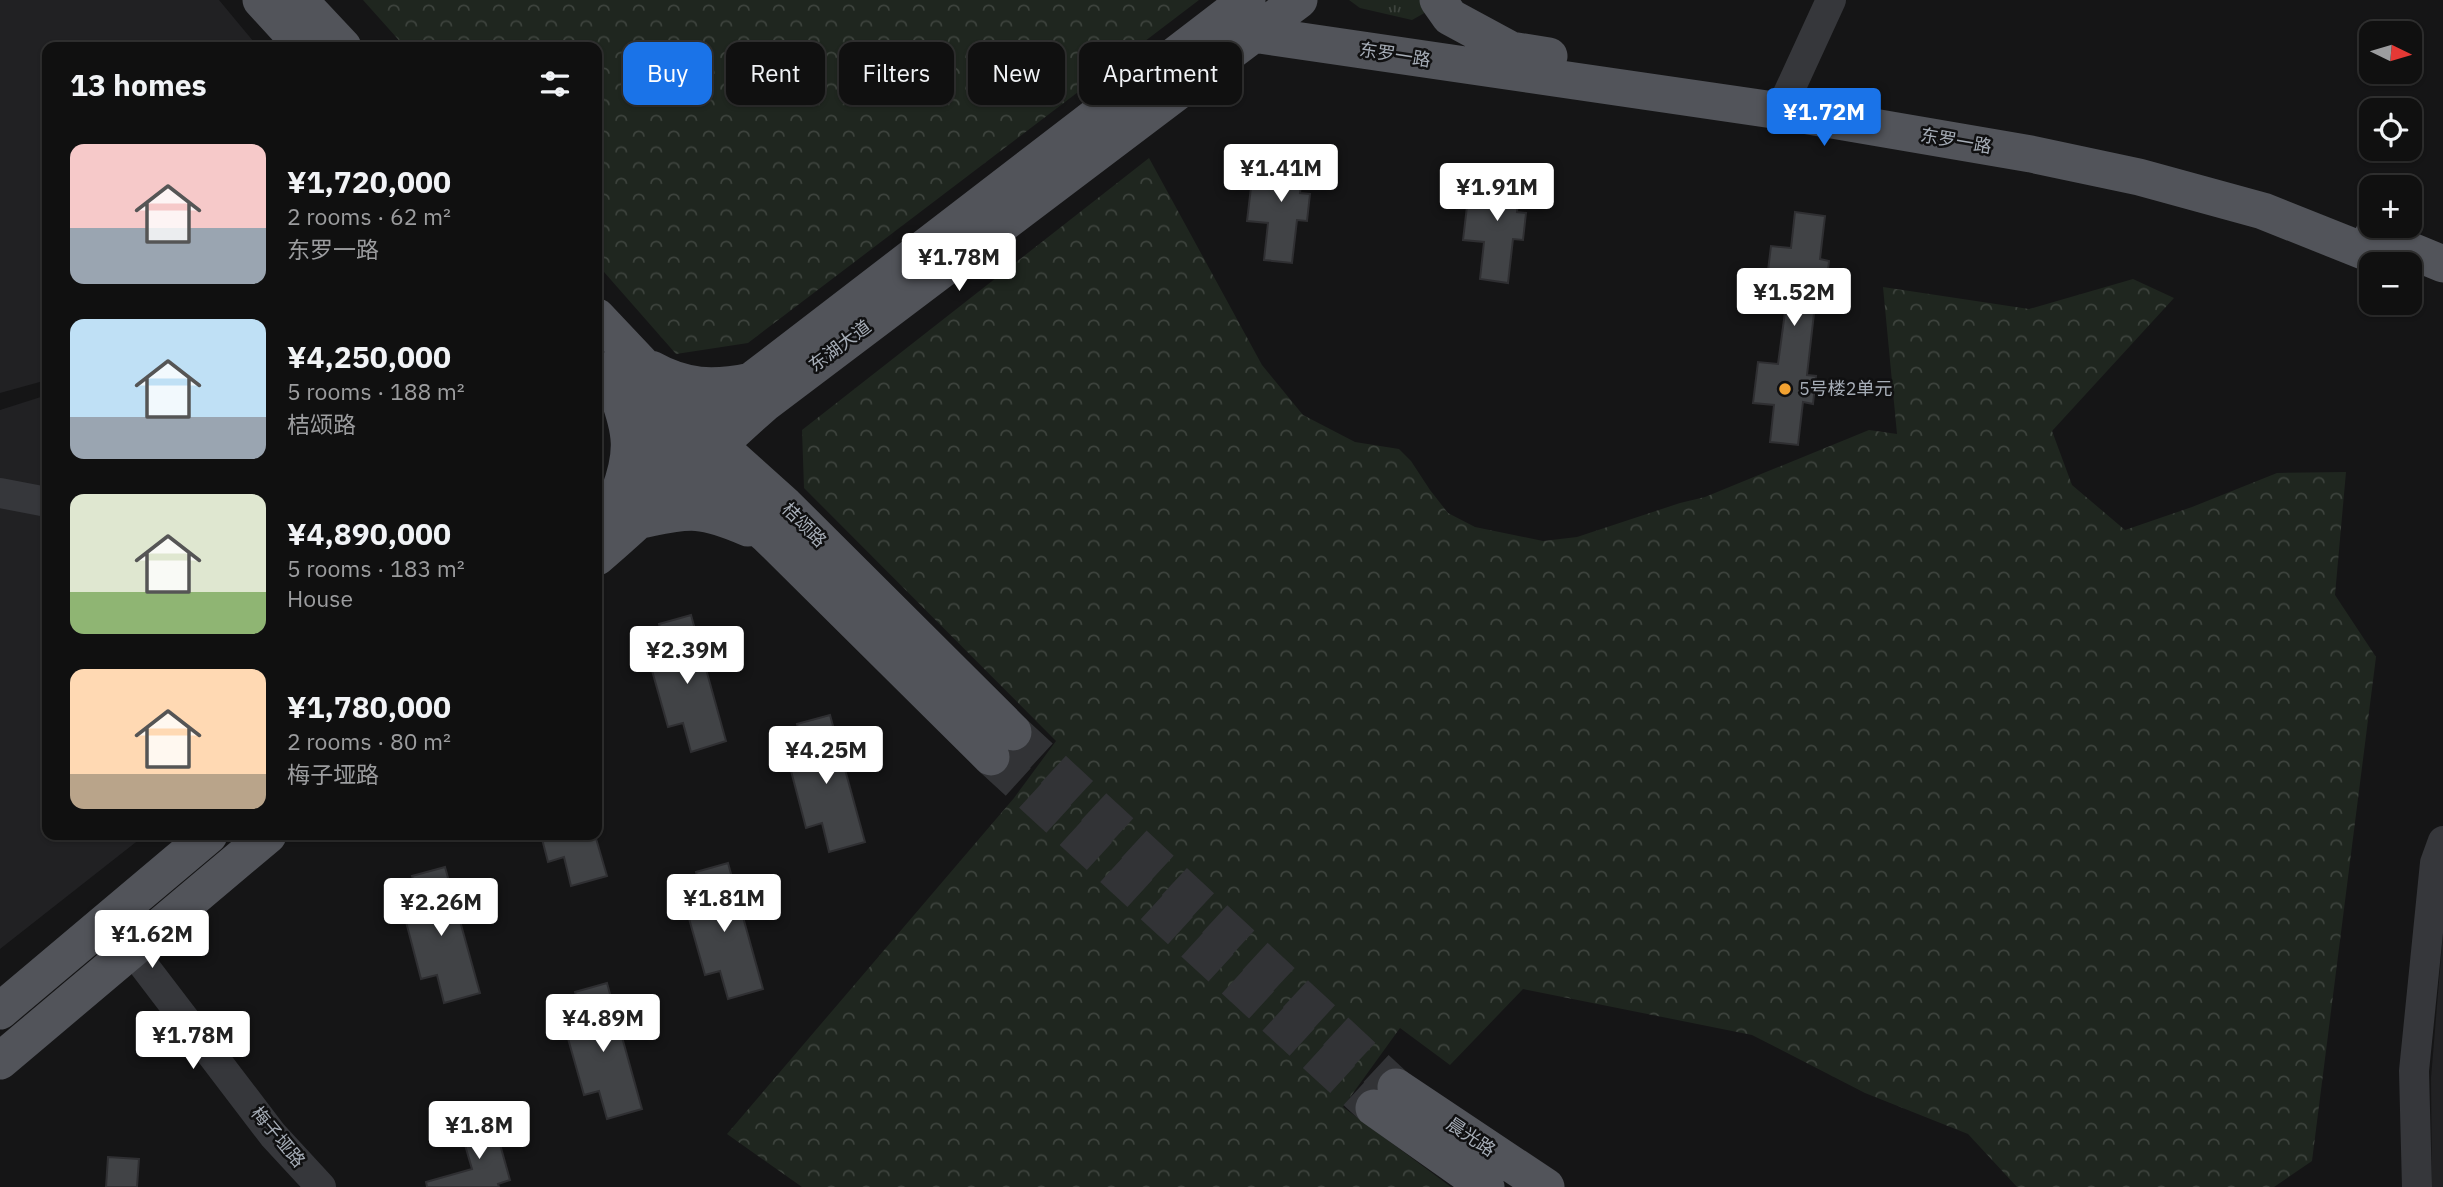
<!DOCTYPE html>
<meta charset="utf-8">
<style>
:root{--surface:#101010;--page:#1e1e1e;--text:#f1f3f6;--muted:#9c9d9f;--line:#303030;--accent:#1a73e8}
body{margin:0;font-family:"IBM Plex Sans","Noto Sans SC",sans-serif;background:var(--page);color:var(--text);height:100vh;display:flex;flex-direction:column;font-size:26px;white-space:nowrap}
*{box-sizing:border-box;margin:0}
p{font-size:23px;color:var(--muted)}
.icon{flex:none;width:38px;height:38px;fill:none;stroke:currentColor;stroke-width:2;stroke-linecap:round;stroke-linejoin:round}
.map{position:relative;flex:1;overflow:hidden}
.side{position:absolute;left:42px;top:42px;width:560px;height:798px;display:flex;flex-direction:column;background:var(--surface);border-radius:14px;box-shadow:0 2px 5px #0004,0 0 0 2px var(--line)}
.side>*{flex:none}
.banner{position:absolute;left:623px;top:42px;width:665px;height:63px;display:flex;gap:14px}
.needle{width:46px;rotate:95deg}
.fabs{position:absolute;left:2359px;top:21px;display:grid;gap:14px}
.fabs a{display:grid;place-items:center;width:63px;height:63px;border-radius:14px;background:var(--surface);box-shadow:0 2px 5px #0004,0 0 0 2px var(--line);font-size:35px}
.price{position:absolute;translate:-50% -60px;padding:0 16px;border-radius:7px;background:#fff;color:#222;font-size:23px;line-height:46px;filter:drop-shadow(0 2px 4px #0008)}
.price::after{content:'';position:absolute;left:50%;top:42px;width:21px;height:16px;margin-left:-10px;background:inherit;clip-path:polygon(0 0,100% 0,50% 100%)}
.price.active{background:var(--accent);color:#fff}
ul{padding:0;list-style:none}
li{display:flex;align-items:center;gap:21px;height:175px;padding:0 28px}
li span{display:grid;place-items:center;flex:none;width:196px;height:140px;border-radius:14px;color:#555}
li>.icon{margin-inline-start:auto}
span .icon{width:84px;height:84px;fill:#fffc;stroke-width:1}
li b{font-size:30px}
h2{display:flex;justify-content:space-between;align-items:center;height:84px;padding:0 28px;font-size:30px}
.chip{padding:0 24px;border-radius:14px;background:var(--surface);box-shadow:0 2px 5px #0004,0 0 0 2px var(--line);font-size:24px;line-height:63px}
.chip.active{background:var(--accent);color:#fff}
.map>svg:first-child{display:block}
</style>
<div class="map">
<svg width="2443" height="1187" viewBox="0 0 2443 1187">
<defs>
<pattern id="grass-tufts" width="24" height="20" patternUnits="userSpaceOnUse" patternTransform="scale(1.75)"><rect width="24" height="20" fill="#1f261f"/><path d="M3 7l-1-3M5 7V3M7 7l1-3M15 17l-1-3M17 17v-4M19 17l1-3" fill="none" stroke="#3d433d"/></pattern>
<pattern id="forest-crowns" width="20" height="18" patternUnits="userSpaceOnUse" patternTransform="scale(1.75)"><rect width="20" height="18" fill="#1f261f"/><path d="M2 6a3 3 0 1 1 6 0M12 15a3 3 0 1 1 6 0" fill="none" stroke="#3d433d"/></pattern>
</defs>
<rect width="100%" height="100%" fill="#151516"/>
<!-- built -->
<path fill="#212123" d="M0 0H219L258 47H47V380L0 393Z
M47 395V835H145L0 949V410Z
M2443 933V1187H2432L2431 1078Z"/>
<!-- grass -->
<path fill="url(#grass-tufts)" d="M1349 0H1424L1428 11 1412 20 1360 8Z"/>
<!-- forest -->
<path fill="url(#forest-crowns)" d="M363 0H1199L748 343 676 354 597 264V47H405Z
M1149 158 1262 365 1303 415 1355 442 1399 449 1411 461 1430 490 1448 513 1475 527 1543 541 1577 537 1680 503 1705 497 1869 430 1897 434 1883 287 2029 309 2133 279 2174 298 2052 431 2072 485 2125 530 2192 507 2277 473 2346 472 2335 595 2376 657 2312 1161 2274 1187H2017L1968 1134 1865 1093 1752 1035 1523 989 1450 1065 1400 1028 1343 1107 1451 1187H802L727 1134 1014 798 1056 741 804 488 802 430Z"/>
<!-- building -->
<path fill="#414346" stroke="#2f2f32" stroke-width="2" d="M1276 145 1305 149 1300 193 1310 194 1307 221 1297 220 1292 263 1264 260 1268 223 1247 221 1252 179 1272 182Z
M1492 165 1522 168 1517 212 1526 213 1523 240 1513 239 1508 283 1480 279 1484 242 1463 240 1468 198 1488 201Z
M1795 212 1825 216 1820 259 1829 261 1826 288 1817 287 1807 375 1816 376 1813 404 1803 402 1798 445 1770 442 1774 405 1753 403 1758 362 1778 364 1788 290 1766 287 1771 246 1791 248Z
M691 615 726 741 691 752 683 723 668 727 651 667 669 662 659 624Z
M830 715 865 842 829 852 822 823 806 828 790 767 807 762 797 724Z
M541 835H595L607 876 571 886 564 857 548 862Z
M728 863 763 989 728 999 720 971 705 975 688 915 706 910 696 872Z
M445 867 480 993 444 1003 437 975 421 979 405 918 423 913 412 876Z
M607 983 642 1109 607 1119 599 1091 584 1095 567 1035 586 1030 575 992Z
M494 1123 510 1180 498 1184 499 1187H427L426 1182 472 1169 461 1131Z
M108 1157 139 1159 137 1187H106Z"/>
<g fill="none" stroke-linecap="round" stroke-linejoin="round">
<!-- major-tunnel -->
<path stroke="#323336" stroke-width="37" stroke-dasharray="37 18" stroke-linecap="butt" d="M1013 732 1396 1087
M991 757 1374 1108"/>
<!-- minor -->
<path stroke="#36373b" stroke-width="30" d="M1780 111 1831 0
M0 493 47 502
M119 933 273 1135 321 1187
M2417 1187 2414 1071 2435 863 2443 841"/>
<!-- major -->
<path stroke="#52545a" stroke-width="37" d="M261 0 304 47
M299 0 343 47
M1438 0 1450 17 1511 50 1549 56
M1253 34 1780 111 2031 154 2139 177 2263 211 2396 264
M2373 235 2443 264
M597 317 717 444 785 505 1013 732
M597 369 693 471 768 536 991 757
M651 369C685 388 713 389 751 381
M617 393C632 432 634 453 619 493
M597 511 751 381 1247 0
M641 520C690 510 700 507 748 528
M597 557C655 508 707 454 764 404L1299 0
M0 1011 209 835
M0 1061 268 835
M1396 1087 1546 1187
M1374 1108 1486 1187"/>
</g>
<!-- markers -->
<circle fill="#f2a231" stroke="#101011" stroke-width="2.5" cx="1785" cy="389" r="7"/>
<g text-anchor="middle" stroke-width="5" stroke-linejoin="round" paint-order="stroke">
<!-- street labels -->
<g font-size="18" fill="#a6adb7" stroke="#101011">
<text transform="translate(1395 55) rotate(9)" y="6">东罗一路</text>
<text transform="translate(1956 141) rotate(10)" y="6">东罗一路</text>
<text transform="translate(840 346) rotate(-37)" y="6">东湖大道</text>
<text transform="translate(804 525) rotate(45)" y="6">桔颂路</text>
<text transform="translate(278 1137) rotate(50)" y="6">梅子垭路</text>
<text transform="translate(1471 1137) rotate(34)" y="6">晨光路</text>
</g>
<!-- poi labels -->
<g font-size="18" fill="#a6adb7" stroke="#101011" text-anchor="start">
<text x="1799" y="395">5号楼2单元</text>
</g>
</g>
</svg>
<div class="fabs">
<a><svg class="needle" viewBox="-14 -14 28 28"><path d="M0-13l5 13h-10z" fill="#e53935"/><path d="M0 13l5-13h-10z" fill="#9c9d9f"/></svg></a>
<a><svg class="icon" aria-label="locate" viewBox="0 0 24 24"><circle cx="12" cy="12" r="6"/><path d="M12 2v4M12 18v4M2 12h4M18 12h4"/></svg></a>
<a>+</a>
<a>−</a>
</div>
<b class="price active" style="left:1824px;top:148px">¥1.72M</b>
<b class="price" style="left:1281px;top:204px">¥1.41M</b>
<b class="price" style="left:1497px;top:223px">¥1.91M</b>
<b class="price" style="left:959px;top:293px">¥1.78M</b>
<b class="price" style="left:1794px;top:328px">¥1.52M</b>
<b class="price" style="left:687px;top:686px">¥2.39M</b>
<b class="price" style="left:826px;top:786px">¥4.25M</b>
<b class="price" style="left:724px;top:934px">¥1.81M</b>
<b class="price" style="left:441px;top:938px">¥2.26M</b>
<b class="price" style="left:152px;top:970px">¥1.62M</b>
<b class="price" style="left:603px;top:1054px">¥4.89M</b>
<b class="price" style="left:193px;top:1071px">¥1.78M</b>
<b class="price" style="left:479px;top:1161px">¥1.8M</b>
<div class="banner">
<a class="chip active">Buy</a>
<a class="chip">Rent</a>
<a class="chip">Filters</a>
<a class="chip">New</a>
<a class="chip">Apartment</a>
</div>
<section class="side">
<h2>13 homes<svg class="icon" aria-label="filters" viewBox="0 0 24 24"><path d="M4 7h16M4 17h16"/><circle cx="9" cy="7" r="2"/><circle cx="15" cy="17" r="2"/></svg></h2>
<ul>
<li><span style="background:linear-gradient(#f6c9c9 60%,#9aa5b1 0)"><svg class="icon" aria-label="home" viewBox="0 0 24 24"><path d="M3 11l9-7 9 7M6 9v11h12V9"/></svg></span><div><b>¥1,720,000</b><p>2 rooms · 62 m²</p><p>东罗一路</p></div></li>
<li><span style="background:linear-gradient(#bfe0f5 70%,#9aa5b1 0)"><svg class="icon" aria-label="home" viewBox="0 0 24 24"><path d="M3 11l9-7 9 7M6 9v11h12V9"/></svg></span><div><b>¥4,250,000</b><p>5 rooms · 188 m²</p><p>桔颂路</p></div></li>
<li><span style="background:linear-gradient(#dfe7d0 70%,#8fb573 0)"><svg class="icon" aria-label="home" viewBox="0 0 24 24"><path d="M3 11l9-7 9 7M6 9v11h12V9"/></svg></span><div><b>¥4,890,000</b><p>5 rooms · 183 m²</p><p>House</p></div></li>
<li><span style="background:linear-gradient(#ffd9b3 75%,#b9a48a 0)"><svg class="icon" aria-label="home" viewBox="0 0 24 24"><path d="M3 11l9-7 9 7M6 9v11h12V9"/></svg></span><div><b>¥1,780,000</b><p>2 rooms · 80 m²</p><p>梅子垭路</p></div></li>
</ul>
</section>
</div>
